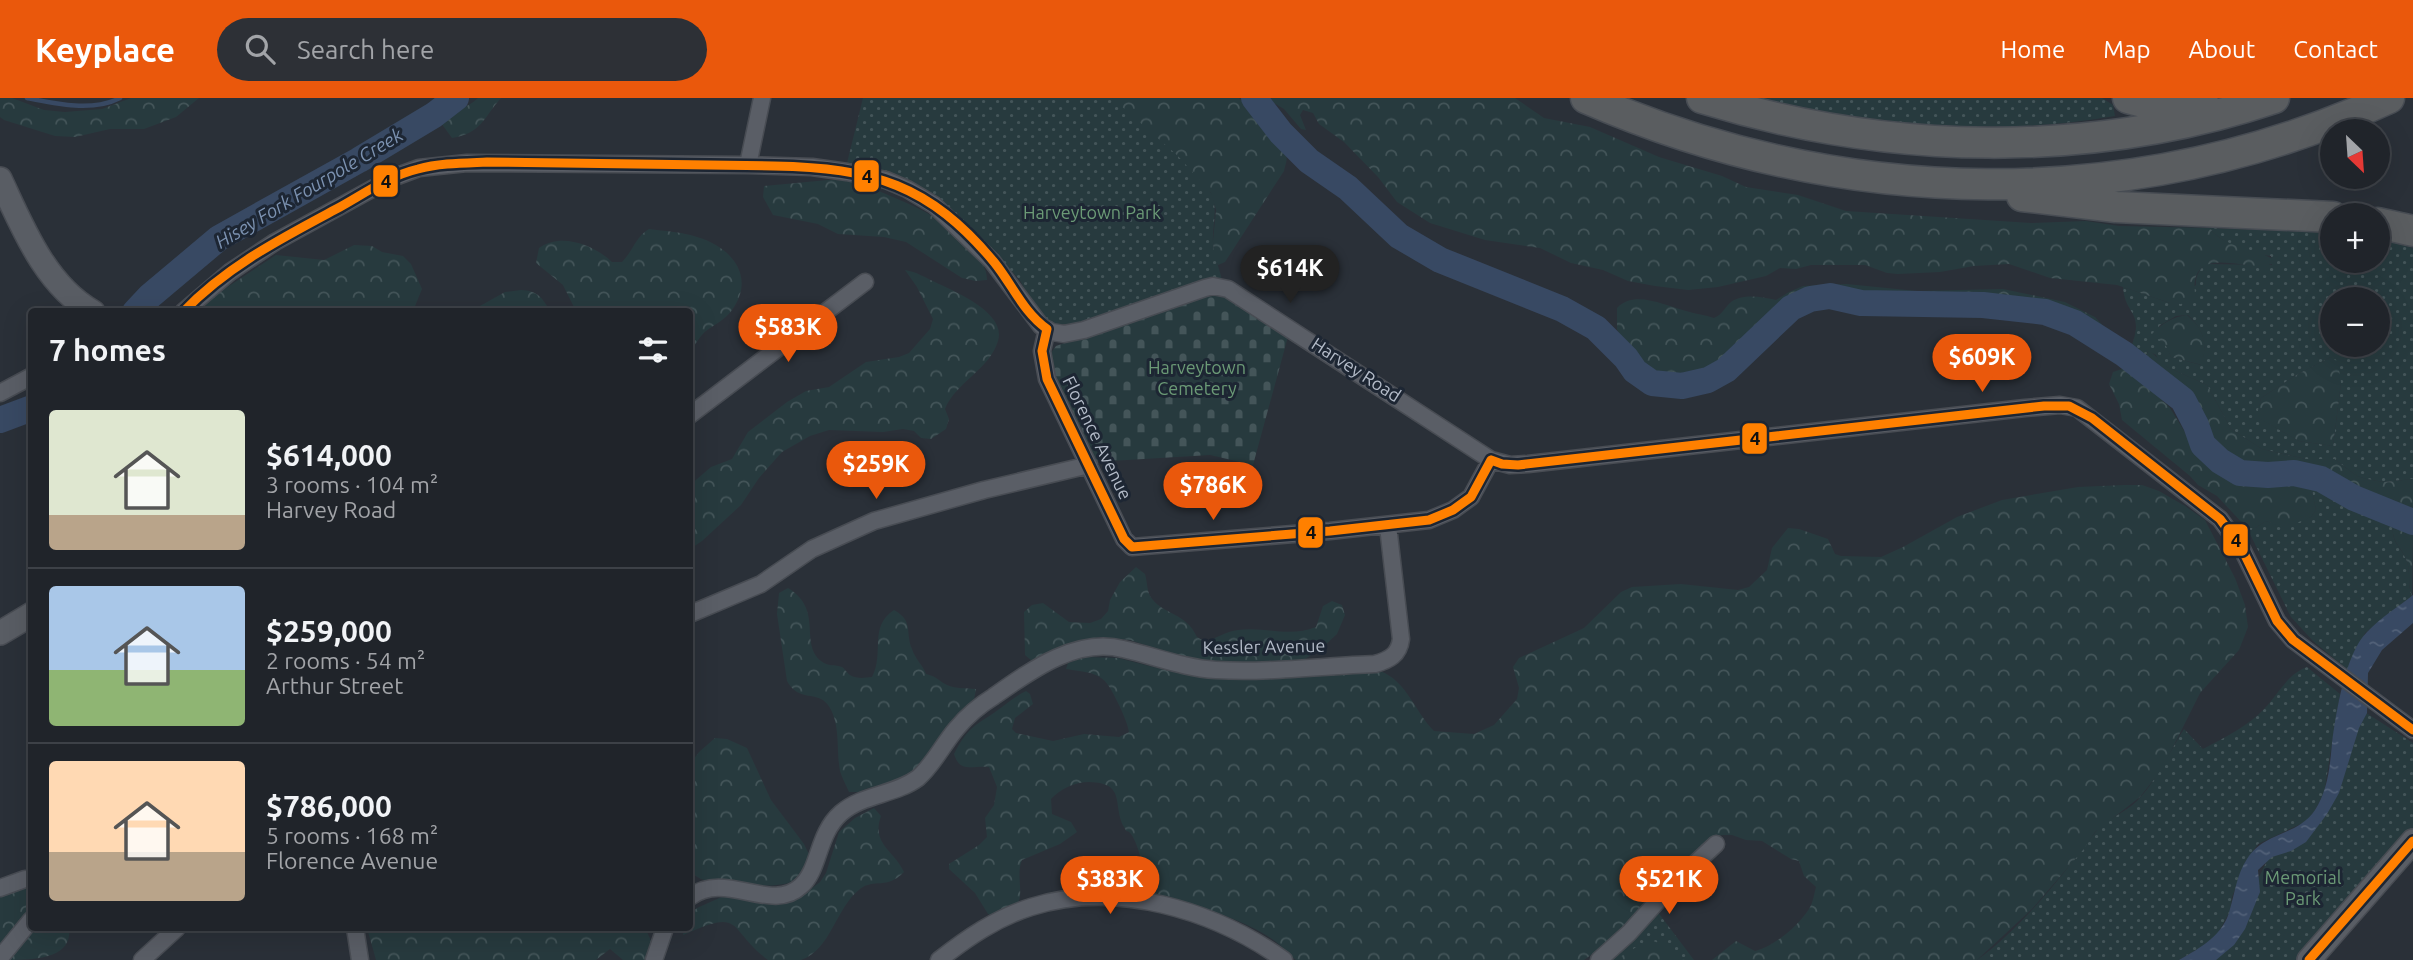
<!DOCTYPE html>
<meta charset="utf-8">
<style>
:root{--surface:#20242a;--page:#2d3036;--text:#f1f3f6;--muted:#a2a4a8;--line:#3d4147;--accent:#ea580c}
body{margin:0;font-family:Ubuntu,sans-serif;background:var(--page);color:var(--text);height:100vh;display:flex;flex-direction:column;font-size:26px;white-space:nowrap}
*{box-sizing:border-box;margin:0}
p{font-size:23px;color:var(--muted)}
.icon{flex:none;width:38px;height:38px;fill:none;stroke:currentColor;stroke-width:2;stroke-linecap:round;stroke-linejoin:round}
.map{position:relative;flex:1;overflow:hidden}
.drawer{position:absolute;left:28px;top:210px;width:665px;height:623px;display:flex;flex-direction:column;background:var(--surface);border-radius:7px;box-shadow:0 7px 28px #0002,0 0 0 2px var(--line)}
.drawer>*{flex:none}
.needle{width:46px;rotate:155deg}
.buttons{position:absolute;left:2320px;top:21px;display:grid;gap:14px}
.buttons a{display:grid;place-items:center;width:70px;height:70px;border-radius:50%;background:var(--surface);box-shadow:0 7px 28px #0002,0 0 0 2px var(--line);font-size:35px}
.price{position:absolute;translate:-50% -60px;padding:0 16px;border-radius:24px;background:var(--accent);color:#fff;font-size:23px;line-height:46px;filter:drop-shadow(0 2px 4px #0008)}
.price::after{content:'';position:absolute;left:50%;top:42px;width:21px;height:16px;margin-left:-10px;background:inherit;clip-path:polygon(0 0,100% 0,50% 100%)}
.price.on{background:#222;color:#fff}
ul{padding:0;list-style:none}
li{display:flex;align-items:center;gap:21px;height:175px;padding:0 21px}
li+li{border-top:2px solid var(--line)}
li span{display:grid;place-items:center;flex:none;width:196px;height:140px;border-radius:7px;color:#555}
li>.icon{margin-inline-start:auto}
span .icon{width:84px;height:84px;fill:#fffc;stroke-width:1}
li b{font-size:30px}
h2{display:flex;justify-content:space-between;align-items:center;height:84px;padding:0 21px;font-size:30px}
header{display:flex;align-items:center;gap:42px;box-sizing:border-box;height:98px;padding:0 35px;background:var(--accent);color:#fff}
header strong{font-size:33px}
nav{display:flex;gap:38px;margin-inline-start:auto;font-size:24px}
.search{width:490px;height:63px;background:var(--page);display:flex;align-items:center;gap:18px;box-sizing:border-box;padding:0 24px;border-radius:38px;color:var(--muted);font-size:26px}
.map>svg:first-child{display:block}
</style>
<header>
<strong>Keyplace</strong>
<div class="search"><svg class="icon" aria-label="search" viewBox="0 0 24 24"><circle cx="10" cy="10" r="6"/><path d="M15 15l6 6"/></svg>Search here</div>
<nav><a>Home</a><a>Map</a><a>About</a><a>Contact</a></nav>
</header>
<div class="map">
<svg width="2413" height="862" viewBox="0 0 2413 862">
<defs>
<pattern id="grass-dots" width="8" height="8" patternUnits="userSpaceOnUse" patternTransform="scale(1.75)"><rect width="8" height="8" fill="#273a3e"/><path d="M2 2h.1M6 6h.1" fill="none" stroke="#445559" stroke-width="1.8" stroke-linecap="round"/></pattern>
<pattern id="forest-crowns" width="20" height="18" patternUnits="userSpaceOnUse" patternTransform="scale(1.75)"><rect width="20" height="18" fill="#273a3e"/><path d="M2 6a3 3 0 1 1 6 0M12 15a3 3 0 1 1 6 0" fill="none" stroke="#445559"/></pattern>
<pattern id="cemetery-stones" width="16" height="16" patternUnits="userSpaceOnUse" patternTransform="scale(1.75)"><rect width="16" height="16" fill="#273a3e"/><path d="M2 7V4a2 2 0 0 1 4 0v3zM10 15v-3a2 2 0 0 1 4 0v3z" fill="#445559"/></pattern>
<pattern id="water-ripples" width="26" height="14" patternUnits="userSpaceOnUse" patternTransform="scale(1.75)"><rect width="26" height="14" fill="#384963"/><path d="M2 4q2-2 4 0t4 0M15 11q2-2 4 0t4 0" fill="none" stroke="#526178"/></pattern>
</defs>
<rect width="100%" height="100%" fill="#2a3038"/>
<!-- grass -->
<path fill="url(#grass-dots)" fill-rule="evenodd" d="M863 0H1112C1131 12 1204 78 1212 97 1218 113 1212 129 1213 145 1214 158 1219 169 1222 182H1207L1077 227 1055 226 1046 222 1036 210 1019 181 942 102 908 81 847 65Z
M1759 0H2102L2113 7 2115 18C1997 39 1875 27 1759 0Z
M2210 130 2333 135V163H2378V141L2413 150V381L2384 384 2366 381 2357 378 2334 361H2306L2262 351 2231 331 2207 287 2167 269 2160 265 2156 257 2148 253 2145 259 2130 252C2146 212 2125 219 2123 189L2170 205 2196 187C2195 179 2200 169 2207 166L2272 167 2271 158C2251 156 2221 146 2210 130ZM2333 201H2378V247H2333ZM2188 217C2204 232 2208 246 2201 267L2171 259 2159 228 2176 218ZM2331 259 2341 285 2333 348 2299 343 2254 317 2258 314 2261 300 2298 276Z
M2311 388C2339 401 2364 417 2393 427 2391 447 2402 448 2407 464 2411 475 2407 487 2412 498L2365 535 2348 572 2313 543 2291 519 2247 430H2255L2266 423 2278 427 2311 419 2316 412Z
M2307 569 2340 596 2324 695 2315 712 2307 723 2258 746 2246 763 2232 799 2230 813 2217 837 2201 849 2179 862H1977C2021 831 2062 778 2094 736 2104 722 2125 715 2137 703 2157 682 2169 655 2184 631L2203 651C2224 640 2248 628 2264 611 2279 596 2287 576 2307 569Z
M2357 609 2413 645V732L2299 862H2203L2246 805 2270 757 2313 730Z
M1657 813 1694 862H1608Z"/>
<!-- forest -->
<path fill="url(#forest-crowns)" d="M0 0H12L44 12 65 14 102 11 131 0H199L176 19 144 31H110L75 39 55 38 4 22 0 19Z
M478 0H501C483 20 482 35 452 40L441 25C451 13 467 11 478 0Z
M1112 0H1239C1249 9 1283 44 1286 56 1288 62 1285 67 1284 73L1225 164 1218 167 1214 158 1213 143 1216 112 1211 95 1178 58Z
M1266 0H1515L1544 20 1590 29 1659 59 1722 78 1746 89 1798 97 1846 113 2031 125 2086 123 2119 128 2210 130C2225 152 2262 150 2276 164 2256 178 2203 147 2195 182 2194 186 2195 193 2195 199L2181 206 2170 205 2117 187 2050 180 2009 166 1974 168 1940 174 1898 176 1887 175 1865 167H1811L1796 171 1780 170 1766 178 1718 189 1688 192 1655 188 1628 183 1603 172 1571 165 1540 150 1485 142 1430 125 1397 104 1378 79 1344 44 1319 26 1313 15 1303 12 1300 17 1306 32 1301 31 1284 11Z
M828 82C835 82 843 82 849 83 868 87 934 115 947 128 952 133 956 140 961 145 973 157 987 164 987 182L976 183 962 180 906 144 884 139 838 136 818 126 773 117 763 99 764 88Z
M649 131C664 133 683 134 697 139 732 149 756 179 732 212 725 222 715 226 706 233 699 239 695 247 690 255V214L576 213 563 187 536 165 539 150C561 134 594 147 612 164H622C633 153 636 138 649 131Z
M354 147 372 148 382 154 403 158 411 166 422 191 413 213H198L217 196 276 157 324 162Z
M905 172C917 174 924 179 935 184 953 193 1007 214 998 243 990 271 956 284 945 311L949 321 946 331 931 341 921 340 914 333 903 331 883 334 829 332 810 338 782 354 759 380 741 407 702 443 690 451V387L711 369 732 361 748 334 787 304 806 293 829 289 866 264 899 259 909 255 930 231 933 221 917 189Z
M1846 186 1917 193 2003 191 2065 204 2095 219 2106 231 2102 235 2078 220 2040 207 2016 203 1926 196 1878 199 1811 192 1773 216 1720 269 1699 280H1688L1656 276 1628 258 1617 231V210C1634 191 1666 208 1686 213 1696 216 1705 217 1714 220 1723 216 1724 210 1731 204 1743 195 1763 199 1776 202L1789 194 1803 188Z
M521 192C538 193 542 199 550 213H471L505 194Z
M2187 217C2205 232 2207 245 2202 267L2171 259 2166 248 2152 236C2162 225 2173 219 2187 217Z
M2149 252 2167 269 2207 287 2231 331 2262 351 2306 361H2334L2357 378 2366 381 2384 384 2413 381V420L2347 391 2325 377 2299 371 2265 374 2221 360 2213 354 2208 345 2203 329 2180 288 2160 275 2145 259Z
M2331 259 2338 264 2341 285 2333 348 2299 343 2253 317 2258 313 2261 300 2298 276Z
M2125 270 2146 286 2170 310 2186 336 2227 377 2251 385 2273 388 2289 382H2303L2311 388 2316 412 2311 419 2284 430 2266 423 2255 430H2247L2217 398 2198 387 2190 378 2122 322 2119 306 2109 286 2113 274Z
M2124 387H2142L2159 393 2185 408 2205 422 2235 480 2245 507 2248 529 2239 552 2200 595 2162 671 2140 699 2095 734 2083 752 2032 811 1977 862H1712L1736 843 1755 853C1775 848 1798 828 1809 811 1813 805 1814 796 1816 789L1804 778 1799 763 1791 761 1762 743 1746 742 1732 737H1722L1706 744 1614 840 1584 862H1296C1290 858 1286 853 1281 848 1258 827 1212 813 1183 804 1172 801 1156 801 1148 792 1140 783 1144 772 1141 761 1139 754 1136 743 1131 736 1126 730 1128 737 1124 729 1112 707 1127 685 1089 684 1075 684 1060 691 1051 701L1052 716 1071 724 1077 734 1060 746 1022 762C1015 778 1026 800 1015 808 1008 812 1000 815 993 818L988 816 975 795 949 771V766L979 747 987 739 985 720 994 707 997 689 989 669C973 667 960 676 954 656 970 625 977 628 1002 609 1010 603 1016 598 1026 593L1030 596 1033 606 1015 620 1012 631 1016 635 1053 643 1084 636 1119 639 1129 634C1127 624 1123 616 1119 607 1104 575 1100 576 1066 571L1068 565 1084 559 1118 560 1165 572 1217 580 1380 573C1407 583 1415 614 1434 633L1474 636 1494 627 1517 601 1519 590 1513 569 1519 560 1584 530 1621 494 1632 489 1681 486 1738 492 1749 489 1767 472 1772 450 1788 430 1799 431 1828 441 1835 456 1841 458 1881 459 1903 449 1957 419 2002 402 2078 389Z
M2393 427 2413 432 2412 498C2407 487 2411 475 2407 464 2402 448 2391 446 2393 427Z
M1136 469 1145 476C1147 482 1147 492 1150 498 1162 517 1186 514 1197 539L1206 544C1216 540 1227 533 1238 532 1265 528 1289 540 1316 529L1323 508 1332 503 1342 507 1345 517 1337 536 1322 550 1302 563 1220 566 1170 555 1130 542 1100 539 1068 546 1042 561 1032 563 1025 557 1024 514 1032 507 1043 505 1069 524 1090 525 1101 521 1108 513 1110 502 1120 484Z
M788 490C824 512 799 545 821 563 828 569 835 566 842 569 844 570 848 576 850 577 857 581 864 580 872 579 885 555 868 529 894 512 914 523 905 534 912 551 915 561 923 567 926 576 936 578 939 583 947 587 956 591 967 590 976 591L974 602 968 610 913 674 883 688 868 690 859 694H849C846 687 842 680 840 673 836 652 841 625 828 607 817 592 799 605 787 583L777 516 779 495Z
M715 640 727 641 747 650 771 702 804 746 809 756C806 765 801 777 792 783 780 792 716 786 701 781 696 779 692 774 690 769V666L699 654Z
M874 710 881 718C871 746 894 752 904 774 887 792 874 780 860 791 836 809 831 852 801 862 792 862 778 862 768 862 726 830 745 809 683 837L684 830H690V816L697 810 726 797 782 803 811 791 820 784 826 775 839 734 855 720Z
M31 786V820L0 850V797Z
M32 830H69C73 862 32 862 3 862Z
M367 830H504L528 832 538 830H638L647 834 652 845 647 862H623L610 851 596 862H376Z
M1648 842C1668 845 1668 856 1685 862H1615Z"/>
<!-- cemetery -->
<path fill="url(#cemetery-stones)" d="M1218 195 1230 199 1289 235 1253 367 1210 357 1094 364 1054 282 1051 255 1056 248 1192 201Z"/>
<!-- water -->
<path fill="url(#water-ripples)" d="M2413 497V525L2382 552 2368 575 2367 615 2359 630 2339 695 2327 716 2306 744 2291 753 2272 759 2258 772 2260 794 2245 831 2234 847 2216 862H2179C2200 850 2224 837 2230 811 2235 794 2237 776 2247 761 2265 733 2298 738 2315 712 2328 692 2330 668 2332 645 2336 615 2345 556 2367 534 2380 520 2398 509 2413 497Z"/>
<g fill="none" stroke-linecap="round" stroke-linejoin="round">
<!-- stream -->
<path stroke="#384963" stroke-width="4.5" d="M27 0C56 6 93 14 120 0"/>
<!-- river -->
<path stroke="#384963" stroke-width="26" d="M1254 0 1281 35 1309 63 1348 90 1399 138 1440 162 1562 211 1596 230 1626 260 1635 273 1652 285 1682 288 1708 282 1726 272 1791 210 1810 201 1830 198 1861 205 1983 207 2045 214 2075 225 2124 256 2183 302 2196 327 2203 347 2220 363 2240 375 2268 377 2294 375 2321 381 2354 400 2413 424
M135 214 150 198 219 140 359 62 434 17 456 0
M0 322 32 310"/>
<!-- street casing -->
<g stroke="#484c53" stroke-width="19">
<path id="street" d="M748 67 762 0
M183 214 230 174 275 144 392 80 419 70 467 65 748 67 812 69 847 74 886 82 907 91 934 107 992 163 1041 228 1052 234 1064 236 1084 232 1205 190 1213 188 1228 191 1491 362 1510 367 1528 366 2025 310 2060 307 2077 310 2220 421 2242 451 2277 523 2293 542 2413 632
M1047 231 1042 253 1047 281 1124 441 1132 449 1330 433 1429 422 1453 412 1471 399 1491 362
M0 295 32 278
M690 317 865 184
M690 516 761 486 812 451 874 423 984 392 1089 367
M0 790 25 781
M690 799C726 772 771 816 801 788 820 771 817 736 841 715 863 696 895 697 918 680 934 666 943 646 957 630 967 618 980 607 993 599 1030 573 1076 539 1123 551 1155 558 1183 570 1216 572 1269 575 1322 568 1375 566 1389 562 1399 557 1401 541L1388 428
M355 830 360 862
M0 860 31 822
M142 862 177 830
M654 862 665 830
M939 862C967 840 996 820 1031 809 1115 782 1214 812 1284 862
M1599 862 1629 835 1672 787 1716 746"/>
</g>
<!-- secondary casing -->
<g stroke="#484c53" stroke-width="26">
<path id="secondary" d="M0 81C22 128 45 187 93 214
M0 535 32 516
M2309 862 2413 743"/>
</g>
<!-- highway casing -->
<g stroke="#474c53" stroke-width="33">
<path id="highway" d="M1586 0C1844 112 2132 118 2389 0
M1702 0C1887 57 2089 62 2274 0
M2128 0 2154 7H2204
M2022 98 2116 109 2333 119
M2378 125 2413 133"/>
</g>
<!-- street -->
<use href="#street" stroke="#5a5e66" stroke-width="16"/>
<!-- secondary -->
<use href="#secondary" stroke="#595d64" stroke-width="23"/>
<!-- highway -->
<use href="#highway" stroke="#5a5d60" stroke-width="30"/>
<!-- bus-1 casing -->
<g stroke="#1d2633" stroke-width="14">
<path id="bus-1" d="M183 214C228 167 284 139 340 109 365 95 389 78 418 71 440 65 464 65 487 64L774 68C873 70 929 86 994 164 1012 186 1023 214 1047 231
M1047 231 1042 253 1047 281 1124 441 1132 449 1330 433 1429 422 1453 412 1471 399 1491 362
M1491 362 1502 366 1518 367 2044 308H2069L2092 320 2220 421 2242 451 2277 523 2293 542 2413 632
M2309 862 2413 743"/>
</g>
<!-- bus-1 -->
<use href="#bus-1" stroke="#ff8000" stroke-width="9"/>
</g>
<g text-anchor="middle" stroke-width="6" stroke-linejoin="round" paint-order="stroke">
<!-- park labels -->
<g font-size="18" fill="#6b9a76" stroke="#1d2633">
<text x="1092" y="121">Harveytown Park</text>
<text x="1197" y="276">Harveytown<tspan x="1197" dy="21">Cemetery</tspan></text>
<text x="2303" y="786">Memorial<tspan x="2303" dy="21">Park</tspan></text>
</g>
<!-- street labels -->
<g font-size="18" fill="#b4bcc9" stroke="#1d2633">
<text transform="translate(1356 272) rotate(33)" y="6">Harvey Road</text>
<text transform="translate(1097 340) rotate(64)" y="6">Florence Avenue</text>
<text transform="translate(1264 549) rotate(-1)" y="6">Kessler Avenue</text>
</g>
<!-- water labels -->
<g font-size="19" font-style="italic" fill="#7c92b1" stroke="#1d2633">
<text transform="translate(309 90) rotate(-31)" y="7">Hisey Fork Fourpole Creek</text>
</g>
</g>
<g stroke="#1d2633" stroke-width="2.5">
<rect x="853" y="61" width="27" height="34" rx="7" fill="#ff8000"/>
<rect x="372" y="66" width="27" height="34" rx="7" fill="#ff8000"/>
<rect x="1741" y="324" width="27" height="33" rx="7" fill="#ff8000"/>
<rect x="1297" y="418" width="27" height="33" rx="7" fill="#ff8000"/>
<rect x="2222" y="425" width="27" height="34" rx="7" fill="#ff8000"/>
</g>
<g font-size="19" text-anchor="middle" font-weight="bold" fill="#111">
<text x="867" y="85">4</text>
<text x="386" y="90">4</text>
<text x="1755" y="347">4</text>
<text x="1311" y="441">4</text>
<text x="2236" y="449">4</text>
</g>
</svg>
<div class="buttons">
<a><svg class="needle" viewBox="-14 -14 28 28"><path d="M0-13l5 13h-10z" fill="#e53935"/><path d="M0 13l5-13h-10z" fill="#a2a4a8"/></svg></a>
<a>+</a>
<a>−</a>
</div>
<b class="price on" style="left:1290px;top:207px">$614K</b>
<b class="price" style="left:788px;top:266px">$583K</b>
<b class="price" style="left:1982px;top:296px">$609K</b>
<b class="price" style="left:876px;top:403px">$259K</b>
<b class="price" style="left:1213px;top:424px">$786K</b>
<b class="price" style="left:1110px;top:818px">$383K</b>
<b class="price" style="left:1669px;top:818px">$521K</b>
<section class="drawer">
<h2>7 homes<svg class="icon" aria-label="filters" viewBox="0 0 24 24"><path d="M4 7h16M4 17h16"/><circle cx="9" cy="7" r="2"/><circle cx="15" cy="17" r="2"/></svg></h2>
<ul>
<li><span style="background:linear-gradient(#dfe7d0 75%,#b9a48a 0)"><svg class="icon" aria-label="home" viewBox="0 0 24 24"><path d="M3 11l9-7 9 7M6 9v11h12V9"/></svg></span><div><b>$614,000</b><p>3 rooms · 104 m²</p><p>Harvey Road</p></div></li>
<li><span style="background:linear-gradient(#a9c7e8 60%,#8fb573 0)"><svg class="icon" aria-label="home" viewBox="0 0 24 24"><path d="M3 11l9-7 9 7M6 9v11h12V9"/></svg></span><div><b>$259,000</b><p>2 rooms · 54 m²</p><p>Arthur Street</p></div></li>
<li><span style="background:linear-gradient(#ffd9b3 65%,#b9a48a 0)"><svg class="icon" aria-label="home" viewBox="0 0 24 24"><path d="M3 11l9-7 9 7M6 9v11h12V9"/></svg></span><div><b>$786,000</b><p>5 rooms · 168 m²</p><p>Florence Avenue</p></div></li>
</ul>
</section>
</div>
